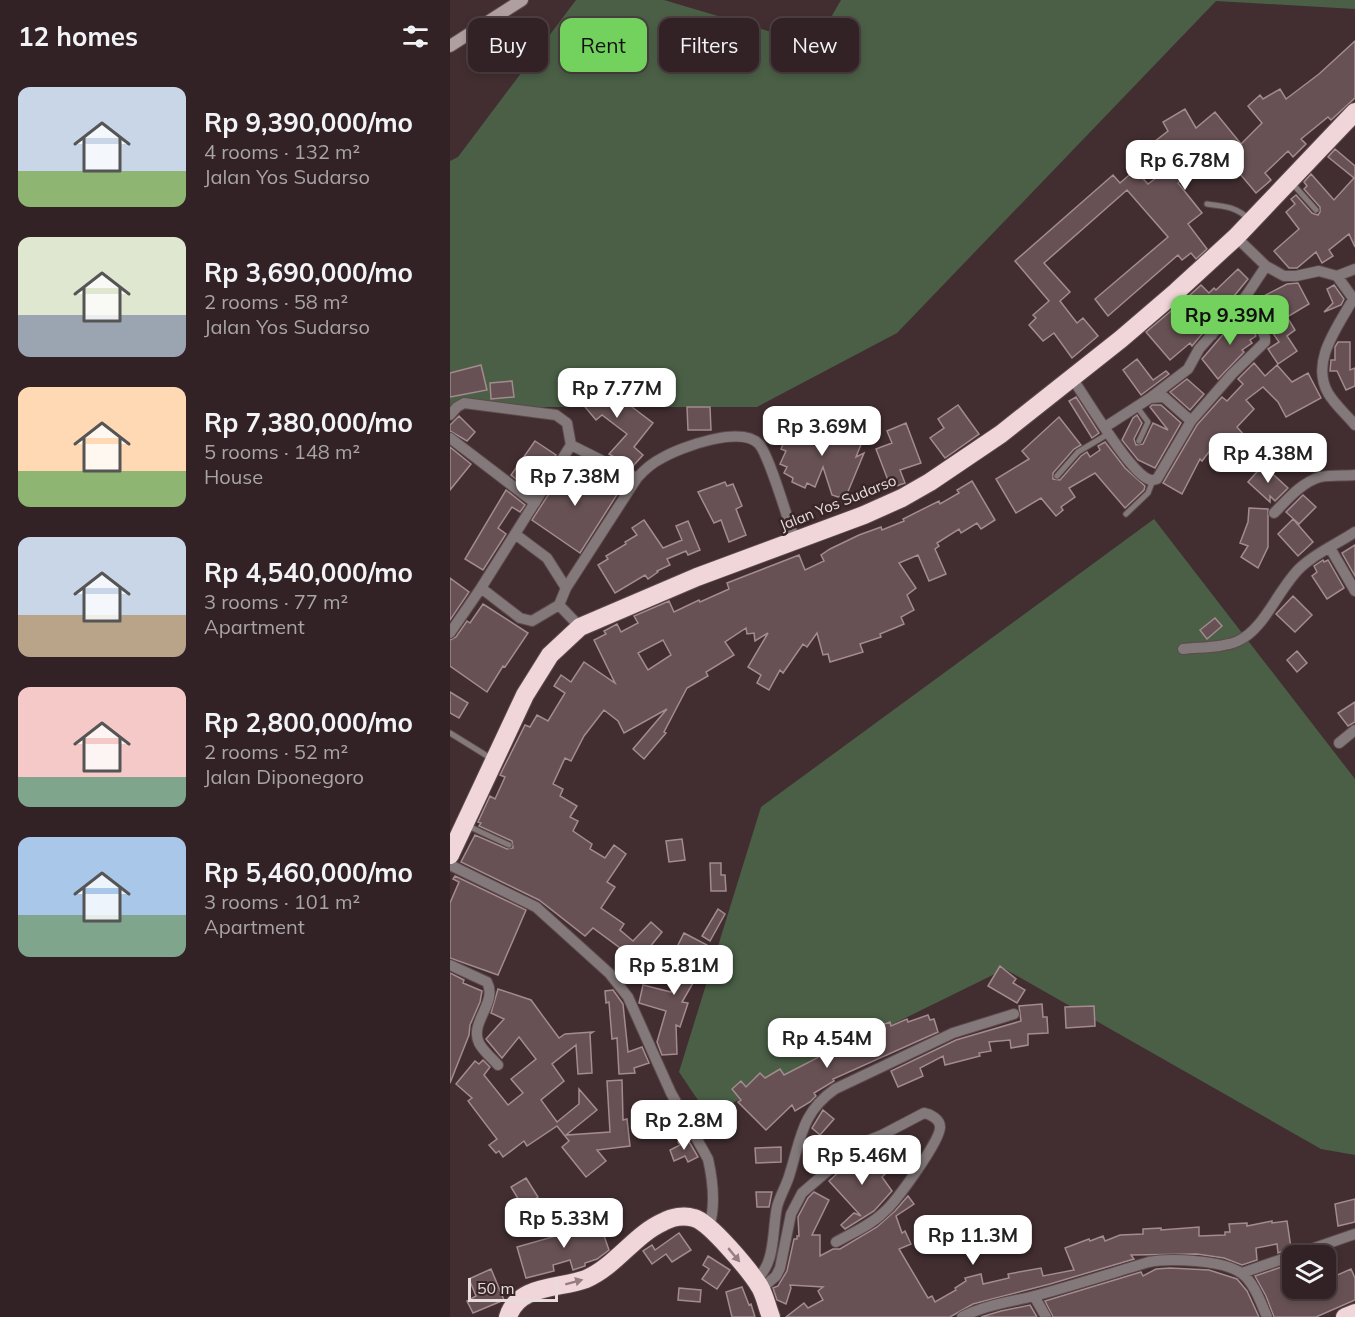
<!DOCTYPE html>
<meta charset="utf-8">
<style>
:root{--surface:#322225;--page:#3a2a2d;--text:#f1f3f6;--muted:#a8a4a7;--line:#4d3f42;--accent:#72d25d}
body{margin:0;font-family:Mulish,sans-serif;background:var(--page);color:var(--text);height:100vh;display:flex;flex-direction:column;font-size:22px;white-space:nowrap}
*{box-sizing:border-box;margin:0}
p{font-size:20px;color:var(--muted)}
.icon{flex:none;width:33px;height:33px;fill:none;stroke:currentColor;stroke-width:2;stroke-linecap:round;stroke-linejoin:round}
.map{position:relative;flex:1;overflow:hidden}
.details{display:flex;flex-direction:column;background:var(--surface);width:450px}
.details>*{flex:none}
.guide{position:absolute;left:18px;top:18px;width:570px;height:54px;display:flex;gap:12px}
.controls{position:absolute;left:832px;top:1245px;display:grid;gap:12px}
.controls a{display:grid;place-items:center;width:54px;height:54px;border-radius:12px;background:var(--surface);box-shadow:0 3px 9px #0003,0 0 0 2px var(--line);font-size:30px}
.scale{position:absolute;left:18px;bottom:15px;width:90px;box-sizing:border-box;padding-left:6px;border:3px solid #e8dbdc;border-top:0;font-size:16px;line-height:21px;white-space:nowrap;color:#e8dbdc;-webkit-text-stroke:4px #382527;paint-order:stroke}
.price{position:absolute;translate:-50% -51px;padding:0 14px;border-radius:12px;background:#fff;color:#222;font-size:20px;line-height:39px;filter:drop-shadow(0 2px 3px #0008)}
.price::after{content:'';position:absolute;left:50%;top:36px;width:18px;height:14px;margin-left:-9px;background:inherit;clip-path:polygon(0 0,100% 0,50% 100%)}
.price.on{background:var(--accent);color:#111}
ul{padding:0;list-style:none}
li{display:flex;align-items:center;gap:18px;height:150px;padding:0 18px}
li span{display:grid;place-items:center;flex:none;width:168px;height:120px;border-radius:12px;color:#555}
li>.icon{margin-inline-start:auto}
span .icon{width:72px;height:72px;fill:#fffc;stroke-width:1}
li b{font-size:26px}
h2{display:flex;justify-content:space-between;align-items:center;height:72px;padding:0 18px;font-size:26px}
.chip{padding:0 21px;border-radius:12px;background:var(--surface);box-shadow:0 3px 9px #0003,0 0 0 2px var(--line);font-size:21px;line-height:54px}
.chip.on{background:var(--accent);color:#111}
main{display:flex;flex:1;min-height:0}
.map>svg:first-child{display:block}
</style>
<main>
<section class="details">
<h2>12 homes<svg class="icon" aria-label="filters" viewBox="0 0 24 24"><path d="M4 7h16M4 17h16"/><circle cx="9" cy="7" r="2"/><circle cx="15" cy="17" r="2"/></svg></h2>
<ul>
<li><span style="background:linear-gradient(#c9d6e8 70%,#8fb573 0)"><svg class="icon" aria-label="home" viewBox="0 0 24 24"><path d="M3 11l9-7 9 7M6 9v11h12V9"/></svg></span><div><b>Rp 9,390,000/mo</b><p>4 rooms · 132 m²</p><p>Jalan Yos Sudarso</p></div></li>
<li><span style="background:linear-gradient(#dfe7d0 65%,#9aa5b1 0)"><svg class="icon" aria-label="home" viewBox="0 0 24 24"><path d="M3 11l9-7 9 7M6 9v11h12V9"/></svg></span><div><b>Rp 3,690,000/mo</b><p>2 rooms · 58 m²</p><p>Jalan Yos Sudarso</p></div></li>
<li><span style="background:linear-gradient(#ffd9b3 70%,#8fb573 0)"><svg class="icon" aria-label="home" viewBox="0 0 24 24"><path d="M3 11l9-7 9 7M6 9v11h12V9"/></svg></span><div><b>Rp 7,380,000/mo</b><p>5 rooms · 148 m²</p><p>House</p></div></li>
<li><span style="background:linear-gradient(#c9d6e8 65%,#b9a48a 0)"><svg class="icon" aria-label="home" viewBox="0 0 24 24"><path d="M3 11l9-7 9 7M6 9v11h12V9"/></svg></span><div><b>Rp 4,540,000/mo</b><p>3 rooms · 77 m²</p><p>Apartment</p></div></li>
<li><span style="background:linear-gradient(#f6c9c9 75%,#7fa58c 0)"><svg class="icon" aria-label="home" viewBox="0 0 24 24"><path d="M3 11l9-7 9 7M6 9v11h12V9"/></svg></span><div><b>Rp 2,800,000/mo</b><p>2 rooms · 52 m²</p><p>Jalan Diponegoro</p></div></li>
<li><span style="background:linear-gradient(#a9c7e8 65%,#7fa58c 0)"><svg class="icon" aria-label="home" viewBox="0 0 24 24"><path d="M3 11l9-7 9 7M6 9v11h12V9"/></svg></span><div><b>Rp 5,460,000/mo</b><p>3 rooms · 101 m²</p><p>Apartment</p></div></li>
</ul>
</section>
<div class="map">
<svg width="905" height="1317" viewBox="0 0 905 1317">
<rect width="100%" height="100%" fill="#422e31"/>
<!-- green -->
<path fill="#4a5f46" d="M126 0H214L365 45 391 0H905V9L766 1 447 333 307 407H0V161L8 157Z
M704 519 905 779V1155L871 1149 555 969 258 1115 229 1072 311 807Z"/>
<!-- building -->
<path fill="#675154" stroke="#a38b8e" stroke-width="1.5" fill-rule="evenodd" d="M905 41V98L881 120 878 117 851 139 856 144 843 157 838 151 815 173 821 180 806 193 770 150 728 183 752 213 738 224 757 249 746 259 741 253 732 260 728 255 658 316 645 299 718 237 677 190 594 263 620 292 610 301 627 323 633 318 648 336 622 358 604 333 593 341 579 325 586 318 583 315 599 301 565 261 663 175 670 183 685 170 698 184 719 168 700 145 718 131 713 122 735 109 746 128 765 112 791 144 812 123 798 106 810 95 813 99 830 89 836 99 869 74Z
M885 149 905 166V247L899 234 879 250 883 256 872 263 866 252 847 268H839L824 251 849 229 836 212 845 204 841 199 846 195 862 213 868 215 870 212V207L854 189 857 186 854 182 861 174 884 200 904 178 878 157Z
M788 269 798 279 762 323 740 295 751 285 759 293 764 288 766 290Z
M848 283 859 304 837 317 845 330 837 336 847 351 828 364 818 349 829 342 818 326 806 300 837 284Z
M884 285 894 299 891 305 874 312 883 303 877 289Z
M728 305 752 334 742 346 740 343 720 360 696 332Z
M794 310 806 336 800 340 802 343 792 350 794 352 768 379 752 359Z
M888 342H900V370L905 368V386L896 390 887 371H880L881 360H885V347Z
M687 359 703 380 716 371 719 374 691 395 673 370Z
M804 363 815 376 827 365 842 382 858 373 871 398 836 417 828 402 813 387 796 400 804 409 787 427 794 435 781 448 776 443 767 453 762 448 752 461 750 459 732 494 713 483 747 425 772 397 777 401 793 384 788 379Z
M31 365 37 390 0 397V373Z
M737 379 754 394 740 410 720 392Z
M62 381 64 397 41 399 40 383Z
M130 381 140 398 157 384 171 402 177 394 187 401 182 407 203 423 184 447 193 455 182 467 159 454 177 434 152 415 146 420 131 402 130 403 120 387Z
M626 397 649 433 642 438 619 401Z
M508 405 529 434 495 458 480 438 494 428 488 419Z
M702 405H711L731 423 705 468 688 460 672 440 683 418 687 415 692 423 684 439 686 445 693 444 703 423 718 430 700 407Z
M237 407H260L261 430H238Z
M9 416 25 432 17 441 0 431V425Z
M609 417 631 445 624 449 603 473V479L610 480 631 456 637 452 640 457 650 450 648 446 655 442 675 468 695 486 694 490 675 508 645 473 619 488 625 497 611 507 613 510 606 516 591 498 566 513 546 479 579 459 572 451Z
M349 420 390 438 394 429 414 437 406 457 414 453 397 494 388 497 382 495 373 467 365 487 357 483 355 488 342 482 343 478 334 473 337 467 330 464 336 451 331 449 337 434 342 437Z
M456 423 471 463 450 470 455 483 441 488 426 449 442 443 437 431Z
M85 441 106 455 83 492 61 475Z
M0 447 21 464 0 490Z
M121 463 168 493 130 553 82 520 118 464 120 465Z
M813 465 838 488 825 501 820 496V502L798 482Z
M522 481 545 520 531 529 527 523 511 533 509 529 487 543 489 546 485 549 496 574 479 581 468 555 449 563 466 588 457 595 464 610 451 617 454 624 430 634 431 637 410 644 413 652 380 662 378 654 373 655 367 633 357 647 353 644 333 673 330 670 319 690 307 683 311 675 298 667 318 633 305 641 304 633 297 634 296 628 275 642 284 655 256 672 258 676 237 688 214 732 216 733 194 759 183 749 217 709 174 733 168 721 154 710 134 736 121 761 115 758 103 784 113 789 110 796 127 806 120 817 128 821 123 831 142 844 140 849 155 858 164 845 176 854 157 882 165 887 151 908 174 924 170 930 183 941 201 922 212 932 181 970 168 959 174 951 143 928 135 936 89 900 11 862 25 835 57 849 63 848 62 841 29 826 31 823 28 822 40 796 45 799 55 777 50 775 75 725 80 727 87 715 98 721 115 693 104 686 111 675 121 682 134 662 165 683 144 640 156 634 154 631 167 624 171 632 188 623 184 616 219 601 224 612 249 600 250 602 279 589 277 583 349 555 355 570 374 561 371 555 380 549 409 535 431 527 432 530 454 521 453 519 489 501 490 504 509 493 507 490ZM213 640 221 655 198 670 188 653Z
M275 482 277 486 283 484 292 506 286 509 296 535 279 542 271 520 264 523 248 492Z
M56 490 75 505 70 512 62 507 48 528 56 534 33 570 15 559Z
M853 495 866 507 849 524 836 512Z
M799 508 818 509V547L808 568 791 557 798 546 790 543 798 522Z
M843 519 863 542 848 556 828 534Z
M194 520 213 548 232 540 226 526 238 521 250 550 238 555 236 551 217 559 220 565 207 571 208 572 198 579 195 575 165 593 148 565 158 559 156 556 176 544 175 542 187 535 182 528Z
M905 545V576L892 553Z
M873 560 874 562 878 560 894 588 877 599 862 576 867 572 864 566Z
M0 578 19 592 0 620Z
M843 596 862 615 845 632 826 614Z
M33 604 78 633 55 667 53 666 37 692 0 666V640L6 637 17 621 20 623Z
M765 618 772 626 757 639 750 630Z
M847 651 857 663 847 672 837 660Z
M0 692 18 703 9 718 0 713Z
M905 702V722L898 726 888 713Z
M232 839 235 860 219 862 216 841Z
M260 863H271V875H275L276 891H261Z
M5 876 76 910 48 975 0 958V903L9 882 3 879Z
M268 909 275 914 260 941 252 936Z
M234 933 257 945 238 980 243 983 232 1002 238 1003 230 1027 226 1025 227 1054 212 1055 207 1042 216 1011 189 1003 193 985 221 992 238 956 226 949Z
M550 966 566 979 563 983 575 990 567 1003 538 986Z
M0 973 14 980 13 983 32 991 30 1002 20 1025 19 1035 0 1083Z
M48 989 81 1000 109 1038 115 1034 143 1032 140 1034 142 1073 128 1074 126 1045 102 1064 114 1081 91 1100 107 1122 129 1104V1089L147 1110 116 1135 160 1132 157 1081 172 1080 173 1120 177 1119 180 1146 147 1150 156 1161 136 1177 112 1147 119 1141 107 1126 77 1146 74 1141 53 1157 49 1151 46 1153 39 1145 47 1139 18 1101 22 1098 6 1084 25 1061 29 1064 33 1060 40 1067 34 1075 58 1105 73 1093 61 1079 86 1059 69 1037 52 1058 36 1039 54 1019 41 1013Z
M163 990 173 1004 178 1052 192 1047 199 1063 184 1068 185 1073 169 1074 167 1038 162 1039 159 1002 156 1003 155 991Z
M592 1004 593 1017H597L598 1033 578 1034V1045L561 1048 560 1040 539 1042 541 1051 529 1053 530 1056 495 1065 493 1056 470 1068 473 1076 448 1087 441 1071 506 1040 571 1021 569 1006Z
M644 1006 645 1026 616 1028 615 1007Z
M478 1015 480 1020 484 1019 488 1032 383 1079 384 1081 364 1093 366 1096 360 1102 345 1111 342 1105 316 1130 288 1102 291 1100 282 1089 291 1081 296 1087 310 1073 315 1078 330 1069 334 1075 371 1056 369 1052 379 1047 380 1049 406 1038 404 1033 423 1025 424 1028 440 1022 441 1026 457 1019 458 1022Z
M373 1110 384 1119 370 1135 362 1128Z
M237 1138 248 1157 238 1162 235 1156 224 1161 220 1150 230 1145 228 1142Z
M331 1147V1162L306 1163 305 1148Z
M418 1151 438 1171 432 1177 442 1191 424 1211 395 1229 391 1225 404 1213 411 1216 379 1181 403 1159 406 1163Z
M76 1178 88 1197 73 1207 61 1187Z
M306 1192H322L319 1207H307Z
M364 1192 379 1200 362 1235H370V1256L383 1249H390L427 1227 445 1211 458 1196 464 1204 446 1216 452 1233 455 1231 461 1244 449 1249 478 1298 482 1296 485 1302 506 1290 505 1288 516 1281 515 1278 531 1274 533 1284 559 1278 558 1274 591 1268 593 1276 624 1270 615 1248 639 1239 640 1241 653 1236 655 1241 670 1235 693 1234V1229L711 1228V1230L749 1227V1236L775 1235V1232H780L779 1224 797 1223V1226L822 1221V1223L837 1221 841 1248 828 1253 827 1244 806 1248 807 1260 792 1265 774 1258 747 1254 681 1255 684 1259 600 1284 523 1304 500 1317H336L354 1303 358 1308 373 1300 368 1291 373 1287 340 1285 341 1288 336 1304 327 1300 323 1288 328 1286 337 1271 344 1239H347V1236H349L348 1217 358 1198Z
M905 1199V1222L888 1226 885 1204Z
M144 1216 149 1234 153 1233 159 1250 147 1259 135 1263V1266L123 1270 120 1260 103 1265 104 1271 76 1278 67 1247 127 1230 125 1222Z
M229 1233 241 1250 222 1262 216 1254 202 1264 193 1251 202 1245 205 1250Z
M258 1256 280 1270 267 1289 252 1279 259 1269 253 1265Z
M843 1263V1288H871L876 1300V1280L901 1269 905 1278V1300L866 1317H824L816 1296 805 1276Z
M720 1268 759 1270 787 1279 797 1291 809 1317H603L595 1301 691 1272 693 1276 706 1269Z
M41 1269 54 1300 23 1313 17 1301 26 1296 19 1279Z
M292 1287 299 1305 301 1304 305 1317H282L276 1292Z
M229 1288 251 1290 250 1302 228 1300Z
M580 1305 587 1317H531L551 1311Z"/>
<g fill="none" stroke-linecap="round" stroke-linejoin="round">
<!-- lane casing -->
<g stroke="#5d4a4c" stroke-width="7">
<path id="lane" d="M841 182 866 210
M757 204C775 206 787 207 800 220
M687 407 698 422 689 441
M607 476 628 452 658 434
M676 514 698 493 703 480
M0 733 42 759
M18 826 59 845"/>
</g>
<!-- street casing -->
<g stroke="#5d4a4c" stroke-width="12">
<path id="street" d="M786 237 816 266 834 276H846L869 271 887 276 905 269
M887 276 905 301
M727 291 762 335
M903 299C888 327 860 361 878 393 885 405 896 414 905 425
M622 378C636 398 679 471 698 479 702 481 703 480 707 479L741 421 782 374 815 342V337L796 296
M700 398 714 397 741 421
M0 415 7 407 14 403 106 415 117 423 121 445 31 588 0 633
M655 427 700 398 738 369 749 349 796 296 816 266
M0 438 85 503
M121 445 187 478
M824 513C837 500 852 482 870 477 881 475 894 476 905 475
M65 534 97 558 116 588
M880 548 905 591
M31 588 70 618 82 621 109 605 116 588 187 478C194 470 202 463 212 458 231 447 291 425 309 444 320 457 338 521 345 540
M109 605 130 627
M733 649C751 647 772 648 788 641 815 629 829 587 851 567 867 552 887 544 905 532
M889 743 905 730
M0 865 86 907 159 973 178 997 221 1093 258 1159C263 1181 266 1205 259 1227
M0 965 37 982C48 1003 19 1022 29 1043 33 1051 42 1058 48 1065
M792 1273 905 1234
M305 1280C326 1265 322 1231 327 1207 330 1195 337 1185 340 1173 351 1138 352 1112 385 1089L503 1033 564 1014
M311 1289 326 1276 330 1268 341 1214 352 1193 409 1144 432 1135 474 1113C480 1114 490 1119 490 1127 491 1140 445 1203 434 1212 421 1225 402 1233 386 1242
M584 1296 596 1317
M512 1317C537 1304 562 1302 588 1295 625 1285 662 1273 699 1262 719 1258 774 1260 791 1273 804 1282 811 1303 817 1317"/>
</g>
<!-- secondary casing -->
<g stroke="#5d4a4c" stroke-width="14">
<path id="secondary" d="M0 46 72 0"/>
</g>
<!-- highway casing -->
<g stroke="#5d4a4c" stroke-width="20">
<path id="highway" d="M0 855 75 695 100 655 130 627 247 577 414 515 452 498 480 482 551 434 671 339 727 291 786 237 905 112
M58 1317C68 1284 110 1289 136 1279 166 1266 184 1235 213 1222 222 1217 234 1215 244 1218 260 1222 301 1272 310 1287 315 1296 317 1307 321 1317
M895 1317 905 1313"/>
</g>
<!-- lane -->
<use href="#lane" stroke="#83797a" stroke-width="5"/>
<!-- street -->
<use href="#street" stroke="#83797a" stroke-width="10"/>
<!-- secondary -->
<use href="#secondary" stroke="#b09fa0" stroke-width="12"/>
<!-- highway -->
<use href="#highway" stroke="#f1d6d9" stroke-width="18"/>
</g>
<!-- one-way arrows -->
<defs><path id="oneway-solid" d="M-6-.8H1V-3.2L6.5 0L1 3.2V.8H-6Z" transform="scale(1.5)"/></defs>
<g fill="#947e80">
<use href="#oneway-solid" transform="translate(284 1255) rotate(50)"/>
<use href="#oneway-solid" transform="translate(124 1282) rotate(-15)"/>
</g>
<g text-anchor="middle" stroke-width="5" stroke-linejoin="round" paint-order="stroke">
<!-- street labels -->
<g font-size="15" fill="#e8dbdc" stroke="#382527">
<text transform="translate(388 503) rotate(-22)" y="5">Jalan Yos Sudarso</text>
</g>
</g>
</svg>
<div class="controls">
<a><svg class="icon" aria-label="layers" viewBox="0 0 24 24"><path d="M12 4l9 5-9 5-9-5zM3 14l9 5 9-5"/></svg></a>
</div>
<div class="scale">50 m</div>
<b class="price" style="left:735px;top:191px">Rp 6.78M</b>
<b class="price on" style="left:780px;top:346px">Rp 9.39M</b>
<b class="price" style="left:167px;top:419px">Rp 7.77M</b>
<b class="price" style="left:372px;top:457px">Rp 3.69M</b>
<b class="price" style="left:818px;top:484px">Rp 4.38M</b>
<b class="price" style="left:125px;top:507px">Rp 7.38M</b>
<b class="price" style="left:224px;top:996px">Rp 5.81M</b>
<b class="price" style="left:377px;top:1069px">Rp 4.54M</b>
<b class="price" style="left:234px;top:1151px">Rp 2.8M</b>
<b class="price" style="left:412px;top:1186px">Rp 5.46M</b>
<b class="price" style="left:114px;top:1249px">Rp 5.33M</b>
<b class="price" style="left:523px;top:1266px">Rp 11.3M</b>
<div class="guide">
<a class="chip">Buy</a>
<a class="chip on">Rent</a>
<a class="chip">Filters</a>
<a class="chip">New</a>
</div>
</div>
</main>
